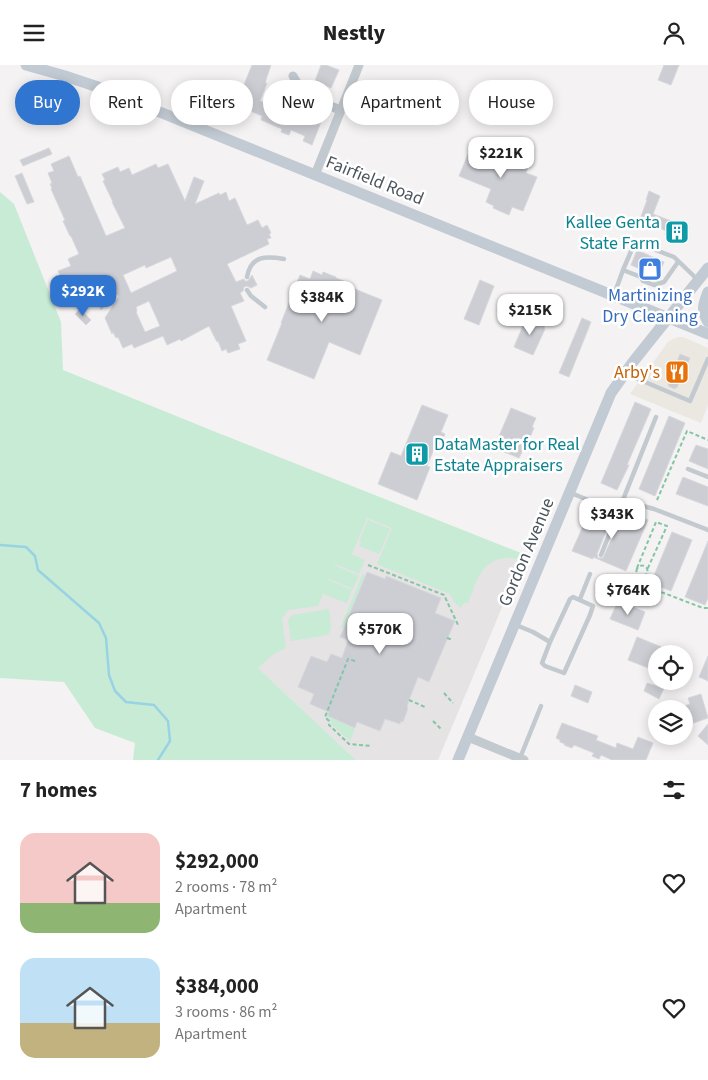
<!DOCTYPE html>
<meta charset="utf-8">
<style>
:root{--surface:#fff;--page:#f2f2f2;--text:#222;--muted:#767676;--accent:#3076d0}
body{margin:0;font-family:"Source Sans 3",sans-serif;background:var(--page);color:var(--text);height:100vh;display:flex;flex-direction:column;font-size:19px;white-space:nowrap}
*{box-sizing:border-box;margin:0}
p{font-size:16px;color:var(--muted)}
.icon{flex:none;width:28px;height:28px;fill:none;stroke:currentColor;stroke-width:2;stroke-linecap:round;stroke-linejoin:round}
.map{position:relative;height:695px;overflow:hidden}
.sheet{display:flex;flex-direction:column;background:var(--surface);flex:1}
.sheet>*{flex:none}
.top-card{position:absolute;left:15px;top:15px;width:679px;height:45px;display:flex;gap:10px}
.controls{position:absolute;left:648px;top:580px;display:grid;gap:10px}
.controls a{display:grid;place-items:center;width:45px;height:45px;border-radius:50%;background:var(--surface);box-shadow:0 2px 12px #0003;font-size:25px}
.price{position:absolute;translate:-50% -42px;padding:0 11px;border-radius:10px;background:#fff;color:#222;font-size:16px;line-height:32px;filter:drop-shadow(0 1px 2px #0008)}
.price::after{content:'';position:absolute;left:50%;top:30px;width:15px;height:11px;margin-left:-8px;background:inherit;clip-path:polygon(0 0,100% 0,50% 100%)}
.price.on{background:var(--accent);color:#fff}
ul{padding:0;list-style:none}
li{display:flex;align-items:center;gap:15px;height:125px;padding:0 20px}
li span{display:grid;place-items:center;flex:none;width:140px;height:100px;border-radius:15px;color:#555}
li>.icon{margin-inline-start:auto}
span .icon{width:60px;height:60px;fill:#fffc;stroke-width:1}
li b{font-size:21px}
h2{display:flex;justify-content:space-between;align-items:center;height:60px;padding:0 20px;font-size:21px}
.pill{padding:0 18px;border-radius:22px;background:var(--surface);box-shadow:0 2px 12px #0003;font-size:18px;line-height:45px}
.pill.on{background:var(--accent);color:#fff}
header{display:flex;justify-content:space-between;align-items:center;height:65px;padding:0 20px;background:var(--surface);font-size:22px;font-weight:800}
.map>svg:first-child{display:block}
</style>
<header><svg class="icon" aria-label="menu" viewBox="0 0 24 24"><path d="M4 6h16M4 12h16M4 18h16"/></svg>Nestly<svg class="icon" aria-label="person" viewBox="0 0 24 24"><circle cx="12" cy="8" r="4"/><path d="M4 21q1-7 8-7t8 7"/></svg></header>
<div class="map">
<svg width="708" height="695" viewBox="0 0 708 695">
<rect width="100%" height="100%" fill="#f4f2f2"/>
<!-- commercial -->
<path fill="#eae8e0" d="M678 272H683L708 283V340L701 358 630 329 668 277 673 274Z"/>
<!-- education -->
<path fill="#e5e3e3" d="M223 370 524 490 438 695H356L240 586Z"/>
<!-- green -->
<path fill="#c7ebd5" d="M0 127 14 139 61 257 63 305 223 370 521 488 518 494C484 488 478 512 468 538H464L461 543 454 537 450 529 377 499 392 463 367 453 352 489 341 485 365 495 359 509 335 499 334 500 359 511 353 524 329 514 328 515 352 525 347 538 323 529 318 541 288 545 282 554 286 583 275 588 258 603 356 695H133L135 678 95 663 64 617 0 613Z
M368 455 390 464 379 489 359 481 361 478 359 477Z
M363 508 365 512 344 563 340 564Z
M329 544 331 563 328 570 291 576 288 555 292 550Z
M332 636 333 637 328 651 355 663 350 676 331 659V657L326 650Z"/>
<g fill="none" stroke-linecap="round" stroke-linejoin="round">
<!-- stream -->
<path stroke="#99d3e3" stroke-width="2.5" d="M0 480 26 482 35 491 38 505 99 558 106 573 109 610 115 626 126 637 154 640 168 656 170 676 158 695"/>
</g>
<!-- building -->
<path fill="#cdced4" stroke="#d7d8dc" fill-rule="evenodd" d="M252 0H271L265 18H267L260 36 275 41 276 39 290 44 292 40 299 43 298 48 312 53 314 49 323 52 312 80 303 76 305 71 291 65 289 70 281 67 282 64 261 55 262 51 248 45 246 49 237 46 239 41 236 39Z
M321 0H326L339 5 331 23 315 16Z
M664 0H679L671 20 658 15Z
M49 83 52 89 23 101 20 95Z
M484 86 503 94 505 87 530 97 526 108 537 112 523 146 512 142 509 150 493 143 494 141 486 137 491 124 459 111 469 87 481 92Z
M69 91 78 112 80 111 106 171 125 163 112 137H113L103 116 105 115 102 109 118 102 120 107 129 103 132 110 156 99 158 103 168 99 185 136 194 112 204 116 195 139 219 128 220 130 226 127 229 136 235 133 247 160 258 155 262 163 267 160 271 168 269 169 271 173 267 174 269 179 227 199 236 217 244 214 245 216H248L252 210 257 220 251 223 247 221 244 222 243 226 240 228 244 236 231 241 246 276 238 279 240 284 228 288 226 284 222 286 218 276 217 277 209 261 181 276 180 274 167 280 163 271 134 283 132 279 123 283 118 272 116 273 113 267 112 269 105 253 119 231 116 229 101 245 97 235 98 234 89 214 80 219 76 211 63 217 58 206 71 201 68 194 79 189 71 171H70L63 156 65 155 51 124 52 123 50 119 52 118 48 108 54 106 51 99ZM171 192 177 206 131 228 123 210 145 200 146 203ZM149 236 160 261 145 267 136 247 137 246 136 242Z
M22 108 34 137 27 139 15 111Z
M649 126 660 131 653 149 689 163 686 173 683 172 681 176 665 170 666 166 640 154 647 135H646Z
M637 185 664 197 656 215 654 216 647 213 649 208 631 200Z
M313 206 322 210 323 207 336 212V213L346 217 345 220 382 235 360 290 329 277 314 314 267 295 282 258H281L300 210 310 214Z
M480 215 494 221 479 260 464 254Z
M80 244 91 255 86 260 75 249Z
M527 251 545 259 544 263 545 264 533 290 514 282Z
M582 253 591 257 569 312 559 308Z
M680 289 690 293 681 314H680L677 323 676 322 675 324 668 321 669 320 668 319 671 311 669 310 672 303 674 304Z
M635 337 651 344 627 400H629L617 425 601 418Z
M422 340 448 350 441 367 445 369 438 386 434 384 427 401 430 402 417 435 378 419 391 387 401 391Z
M511 343 536 353 532 362 534 363 524 386 523 385 519 393 494 383Z
M669 351 685 358 655 431 639 424Z
M696 380 708 384V404L689 396Z
M683 412 708 422V441L676 429Z
M627 446 648 455 626 506 593 492V494L572 486 587 452 608 461 597 489 598 493H603L616 464 619 466Z
M672 467 692 475 671 526 651 518Z
M708 476V533L705 540 685 532Z
M367 507 385 514 386 511 441 533 435 548 455 556 429 617 418 612 408 638 407 643H408L403 657 401 656 400 659 385 654 380 666 357 657 355 663 328 651 329 647 310 639 314 629 298 622 311 591 327 597 331 589 342 593 348 575 340 572Z
M618 536 645 547 638 565 610 554Z
M637 572 676 588V589H656V606L628 595Z
M708 591V616L699 612Z
M647 618 664 623 659 634 644 626Z
M575 620 592 627 588 638 571 631Z
M701 629 708 653 688 660 684 648V644L682 642 690 639 688 633Z
M562 658 598 671 596 675 616 683 617 678 633 684 638 672 653 678 646 695H612L601 690 599 694 592 691 594 688 574 680 572 683 564 680 565 679 560 677V675L556 673Z
M708 659V680L698 671Z"/>
<g fill="none" stroke-linecap="round" stroke-linejoin="round">
<!-- path -->
<path stroke="#83c6a5" stroke-width="2" stroke-dasharray="4 2.5" stroke-linecap="butt" d="M657 435 687 366 708 375
M368 500 444 530 459 562
M636.5 506a5.5 5.5 0 1 1 11 0a5.5 5.5 0 1 1-11 0Z
M637 503 656 457 667 461 647 505
M644 511 645 516 648 522 703 543H708
M447 573 453 575
M355 596 348 594 325 652 329 656V660L349 679 371 681
M444 628 453 638
M409 635 425 642
M433 656 442 665"/>
<!-- lane -->
<path stroke="#c2c9cf" stroke-width="4.5" d="M678 197 664 217 654 220 643 216 641 212 623 205 635 177 674 192 698 215
M247 212C251 190 266 191 284 194
M247 225 251 231 265 242
M614 230 623 205
M626 309 690 336 708 294
M688 404 708 412
M571 428 593 437 622 440 632 438 654 444 708 465
M601 490 656 352
M580 534 590 509
M516 560 533 567 550 577 542 598 545 601 564 608 590 550 593 541 573 532 570 534 550 577
M520 693 541 641"/>
<!-- street -->
<path stroke="#c2c9cf" stroke-width="9" d="M293 11 304 30 340 45
M315 110 359 0
M468 672 524 695"/>
<!-- secondary -->
<path stroke="#c2cad3" stroke-width="11" d="M26 0 65 11 98 22 708 269
M708 227C703 240 701 245 708 257
M458 695 611 328 633 297 708 203"/>
</g>
<!-- icons -->
<defs>
<g id="building-square" transform="scale(1.25)"><rect x="-9" y="-9" width="18" height="18" rx="4" fill="#0f9aa8" stroke="#fff"/><path d="M-4-6H4V6H1V3H-1V6H-4ZM-2.5-4.3h1.7v1.8h-1.7ZM.8-4.3h1.7v1.8H.8ZM-2.5-1h1.7V.8h-1.7ZM.8-1h1.7V.8H.8Z" fill="#fff"/></g>
<g id="shop-square" transform="scale(1.25)"><rect x="-9" y="-9" width="18" height="18" rx="4" fill="#3f7fe0" stroke="#fff"/><path d="M-5-2.5h2.3a2.7 3.5 0 0 1 5.4 0H5L5.5 6h-11ZM-1.5-2.5h3a1.5 2.3 0 0 0-3 0Z" fill="#fff"/></g>
<g id="restaurant-square" transform="scale(1.25)"><rect x="-9" y="-9" width="18" height="18" rx="4" fill="#e8710a" stroke="#fff"/><path d="M-5-6h1v4h1v-4h1v4h1v-4h1v5L-1.5 .5V6h-2V.5L-5-1ZM5-6V6H3V1.5H1.5Q1.5-4 5-6Z" fill="#fff"/></g>
</defs>
<g fill-rule="evenodd">
<use href="#building-square" x="677" y="167"/>
<use href="#shop-square" x="650" y="204"/>
<use href="#restaurant-square" x="677" y="307"/>
<use href="#building-square" x="417" y="389"/>
</g>
<g text-anchor="middle" stroke-width="5" stroke-linejoin="round" paint-order="stroke">
<!-- street labels -->
<g font-size="18" fill="#4c555d" stroke="#fff">
<text transform="translate(375 115) rotate(22)" y="6">Fairfield Road</text>
<text transform="translate(526 487) rotate(-67)" y="6">Gordon Avenue</text>
</g>
<!-- culture labels -->
<g font-size="18" fill="#0d838f" stroke="#fff" text-anchor="end">
<text x="660" y="163">Kallee Genta<tspan x="660" dy="21">State Farm</tspan></text>
<text x="434" y="385" text-anchor="start">DataMaster for Real<tspan x="434" dy="21">Estate Appraisers</tspan></text>
</g>
<!-- shop labels -->
<g font-size="18" fill="#366cbe" stroke="#fff">
<text x="650" y="236">Martinizing<tspan x="650" dy="21">Dry Cleaning</tspan></text>
</g>
<!-- food labels -->
<g font-size="18" fill="#c56008" stroke="#fff" text-anchor="end">
<text x="660" y="313">Arby's</text>
</g>
</g>
</svg>
<div class="controls">
<a><svg class="icon" aria-label="locate" viewBox="0 0 24 24"><circle cx="12" cy="12" r="6"/><path d="M12 2v4M12 18v4M2 12h4M18 12h4"/></svg></a>
<a><svg class="icon" aria-label="layers" viewBox="0 0 24 24"><path d="M12 4l9 5-9 5-9-5zM3 14l9 5 9-5"/></svg></a>
</div>
<b class="price" style="left:501px;top:114px">$221K</b>
<b class="price on" style="left:83px;top:252px">$292K</b>
<b class="price" style="left:322px;top:258px">$384K</b>
<b class="price" style="left:530px;top:271px">$215K</b>
<b class="price" style="left:612px;top:475px">$343K</b>
<b class="price" style="left:628px;top:551px">$764K</b>
<b class="price" style="left:380px;top:590px">$570K</b>
<div class="top-card">
<a class="pill on">Buy</a>
<a class="pill">Rent</a>
<a class="pill">Filters</a>
<a class="pill">New</a>
<a class="pill">Apartment</a>
<a class="pill">House</a>
</div>
</div>
<section class="sheet">
<h2>7 homes<svg class="icon" aria-label="filters" viewBox="0 0 24 24"><path d="M4 7h16M4 17h16"/><circle cx="9" cy="7" r="2"/><circle cx="15" cy="17" r="2"/></svg></h2>
<ul>
<li><span style="background:linear-gradient(#f6c9c9 70%,#8fb573 0)"><svg class="icon" aria-label="home" viewBox="0 0 24 24"><path d="M3 11l9-7 9 7M6 9v11h12V9"/></svg></span><div><b>$292,000</b><p>2 rooms · 78 m²</p><p>Apartment</p></div><svg class="icon" aria-label="heart" viewBox="0 0 24 24"><path d="M12 20l-8-8c-3-5 5-10 8-4 3-6 11-1 8 4z"/></svg></li>
<li><span style="background:linear-gradient(#bfe0f5 65%,#c2b280 0)"><svg class="icon" aria-label="home" viewBox="0 0 24 24"><path d="M3 11l9-7 9 7M6 9v11h12V9"/></svg></span><div><b>$384,000</b><p>3 rooms · 86 m²</p><p>Apartment</p></div><svg class="icon" aria-label="heart" viewBox="0 0 24 24"><path d="M12 20l-8-8c-3-5 5-10 8-4 3-6 11-1 8 4z"/></svg></li>
</ul>
</section>
